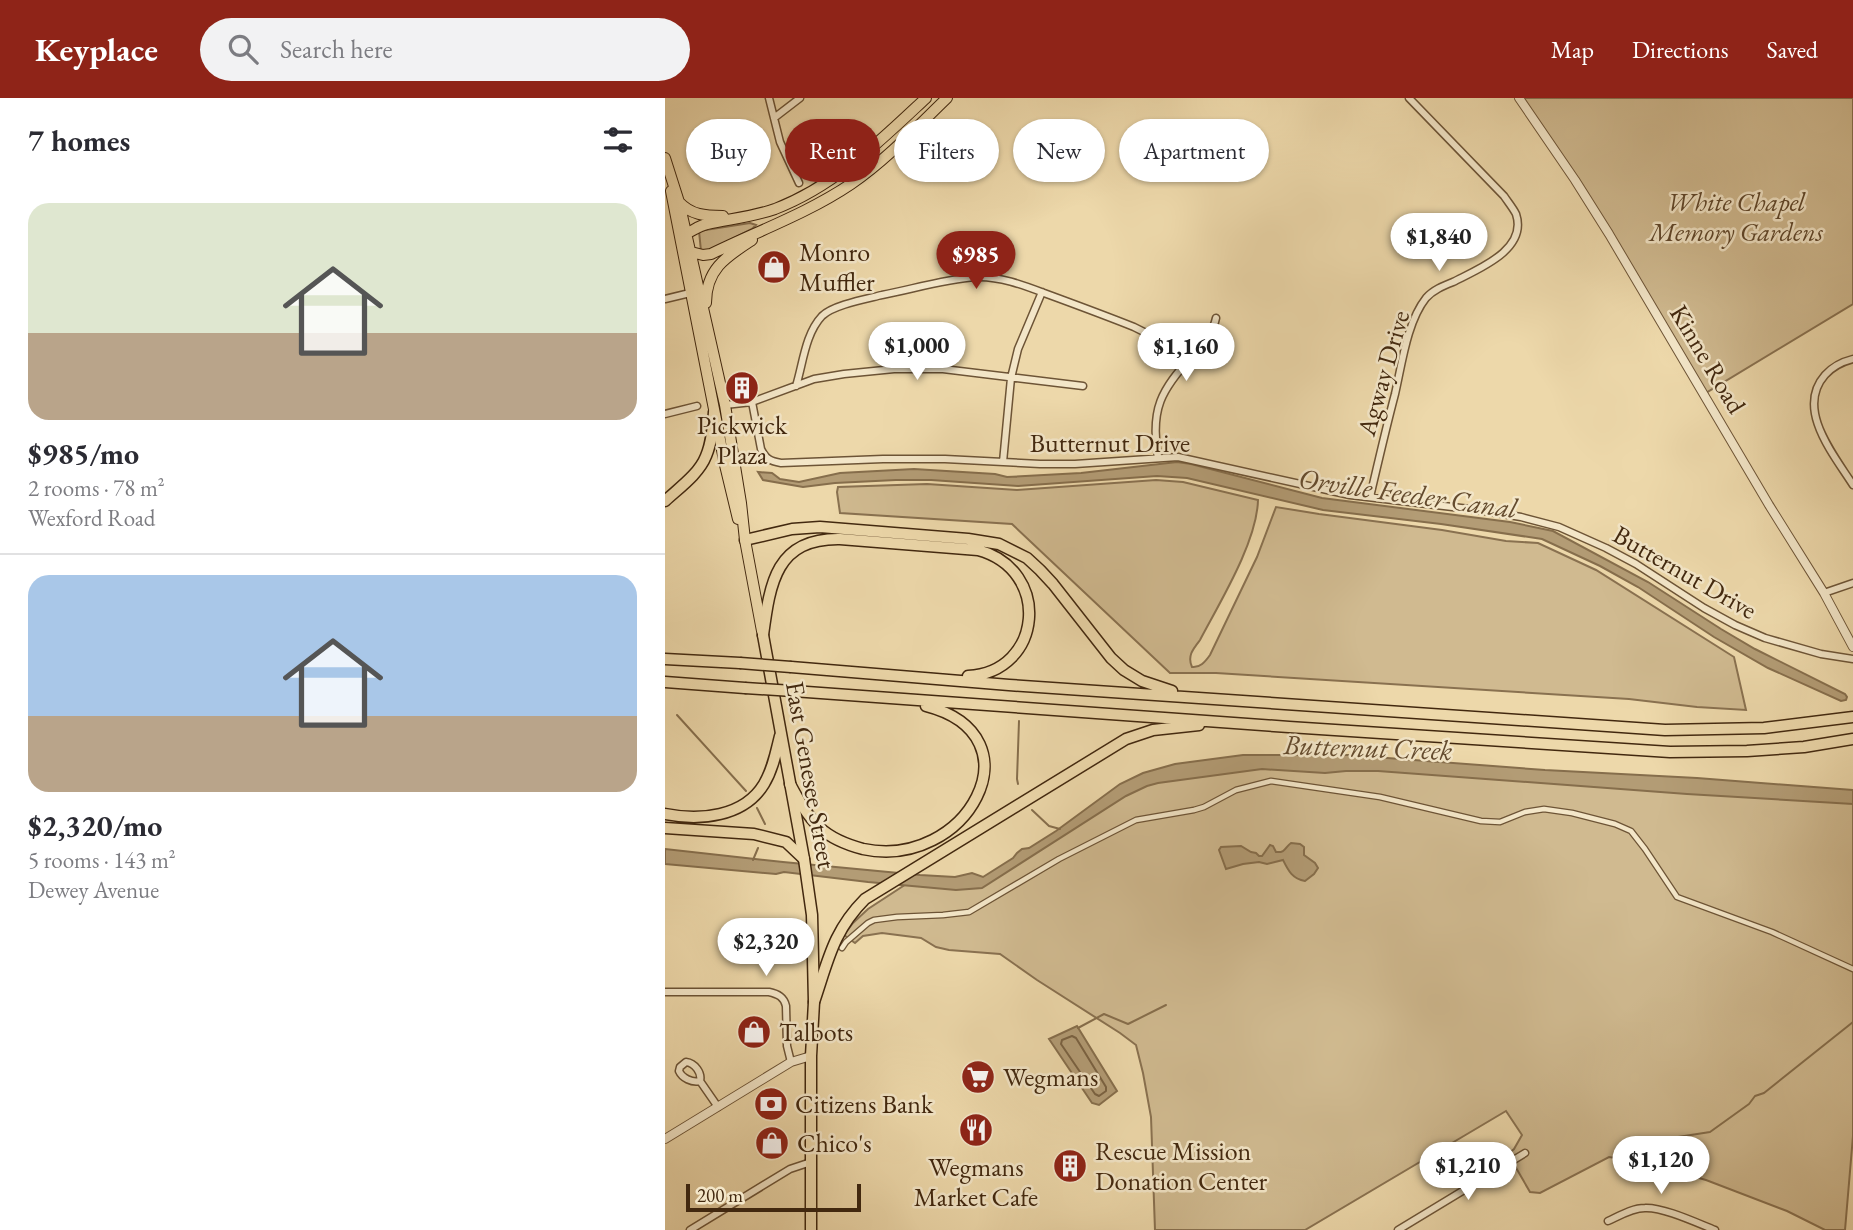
<!DOCTYPE html>
<meta charset="utf-8">
<style>
:root{--surface:#fff;--page:#f2f2f3;--text:#2b2b33;--muted:#7c7c81;--line:#e1e1e2;--accent:#8f2418}
body{margin:0;font-family:"EB Garamond",serif;background:var(--page);color:var(--text);height:100vh;display:flex;flex-direction:column;font-size:26px;white-space:nowrap}
*{box-sizing:border-box;margin:0}
p{font-size:23px;color:var(--muted)}
.icon{flex:none;width:38px;height:38px;fill:none;stroke:currentColor;stroke-width:2;stroke-linecap:round;stroke-linejoin:round}
.map{position:relative;flex:1;overflow:hidden}
.drawer{display:flex;flex-direction:column;background:var(--surface);width:665px}
.drawer>*{flex:none}
.top-card{position:absolute;left:21px;top:21px;width:665px;height:63px;display:flex;gap:14px}
.scale{position:absolute;left:21px;bottom:18px;width:175px;box-sizing:border-box;padding-left:7px;border:4px solid #42280f;border-top:0;font-size:19px;line-height:24px;white-space:nowrap;color:#42280f;-webkit-text-stroke:5px #f3e6c8;paint-order:stroke}
.price{position:absolute;translate:-50% -60px;padding:0 16px;border-radius:24px;background:#fff;color:#222;font-size:23px;line-height:46px;filter:drop-shadow(0 2px 4px #0008)}
.price::after{content:'';position:absolute;left:50%;top:42px;width:21px;height:16px;margin-left:-10px;background:inherit;clip-path:polygon(0 0,100% 0,50% 100%)}
.price.selected{background:var(--accent);color:#fff}
ul{padding:0;list-style:none}
li{display:grid;align-content:center;gap:14px;height:371px;padding:0 28px}
li+li{border-top:2px solid var(--line)}
li span{display:grid;place-items:center;height:217px;border-radius:21px;color:#555}
li>.icon{margin-inline-start:auto}
span .icon{width:126px;height:126px;fill:#fffc;stroke-width:1}
li b{font-size:30px}
h2{display:flex;justify-content:space-between;align-items:center;height:84px;padding:0 28px;font-size:30px}
.pill{padding:0 24px;border-radius:32px;background:var(--surface);box-shadow:0 2px 5px #0004;font-size:24px;line-height:63px}
.pill.selected{background:var(--accent);color:#fff}
header{display:flex;align-items:center;gap:42px;box-sizing:border-box;height:98px;padding:0 35px;background:var(--accent);color:#fff}
header strong{font-size:33px}
nav{display:flex;gap:38px;margin-inline-start:auto;font-size:24px}
.search{width:490px;height:63px;background:var(--page);display:flex;align-items:center;gap:18px;box-sizing:border-box;padding:0 24px;border-radius:38px;color:var(--muted);font-size:26px}
main{display:flex;flex:1;min-height:0}
.map>svg:first-child{display:block}
</style>
<header>
<strong>Keyplace</strong>
<div class="search"><svg class="icon" aria-label="search" viewBox="0 0 24 24"><circle cx="10" cy="10" r="6"/><path d="M15 15l6 6"/></svg>Search here</div>
<nav><a>Map</a><a>Directions</a><a>Saved</a></nav>
</header>
<main>
<section class="drawer">
<h2>7 homes<svg class="icon" aria-label="filters" viewBox="0 0 24 24"><path d="M4 7h16M4 17h16"/><circle cx="9" cy="7" r="2"/><circle cx="15" cy="17" r="2"/></svg></h2>
<ul>
<li><span style="background:linear-gradient(#dfe7d0 60%,#b9a48a 0)"><svg class="icon" aria-label="home" viewBox="0 0 24 24"><path d="M3 11l9-7 9 7M6 9v11h12V9"/></svg></span><div><b>$985/mo</b><p>2 rooms · 78 m²</p><p>Wexford Road</p></div></li>
<li><span style="background:linear-gradient(#a9c7e8 65%,#b9a48a 0)"><svg class="icon" aria-label="home" viewBox="0 0 24 24"><path d="M3 11l9-7 9 7M6 9v11h12V9"/></svg></span><div><b>$2,320/mo</b><p>5 rooms · 143 m²</p><p>Dewey Avenue</p></div></li>
</ul>
</section>
<div class="map">
<svg width="1188" height="1132" viewBox="0 0 1188 1132">
<rect width="100%" height="100%" fill="#edd8aa"/>
<filter id="stains"><feTurbulence type="fractalNoise" baseFrequency=".00286" numOctaves="4"/><feColorMatrix values="0 0 0 0 .2 0 0 0 0 .09 0 0 0 0 .02 0 0 0 .5 -.17"/></filter>
<radialGradient id="worn" r=".72"><stop offset=".6" stop-color="#630" stop-opacity="0"/><stop offset="1" stop-color="#630" stop-opacity=".3"/></radialGradient>
<!-- green -->
<path fill="#d0ba90" stroke="#897150" stroke-width="2" d="M854 0H1188V206L1039 296 944 136Z
M85 125 91 127 87 131 45 152 36 153 34 133Z
M491 382 518 384 593 402C592 444 555 504 535 542 528 551 522 558 527 569 535 570 540 564 545 557L592 459 611 409 654 416 777 432 841 443 873 445 931 472 1069 559 1081 612 1032 609 964 601 551 575H505L347 426 175 415 172 394 173 389 262 386 352 392Z
M578 665 1188 698V1038L1180 1132H1160L1122 1113 1041 1082 981 1065 944 1059 875 1095 865 1094 843 1056 849 1051 857 1037 841 1013 640 1132H490L486 1019 478 975 471 947 455 935 372 882 335 856 284 852 271 849 256 840 217 835 198 838 190 845 179 837 188 825 203 811 249 781H324L477 684Z"/>
<!-- water -->
<path fill="#b39c75" stroke="#866e4c" stroke-width="2" d="M512 364 526 366 657 400 845 424 888 433 983 484 1056 531 1090 551 1180 596 1182 599 1181 602 1176 603 1103 570 1049 539 973 489 935 468 877 441 776 426 658 412 522 380 492 378 353 388 266 382H231L170 385 138 389 98 382 93 374 107 375 115 381 134 384 175 375 249 371 330 376 342 379 416 375Z
M578 657H683L880 672 1032 680 1188 692V706L1022 696 713 673H681L660 675 597 671 493 685 482 688 461 698 317 790 291 792 203 784 119 774 111 776 0 766V751L118 764 255 777 290 779 307 775 318 779 348 760 352 755 357 751 364 750 391 733 455 686 478 675 510 666Z
M626 745 635 746 639 749V757L650 765 653 770 649 776 640 783C627 781 623 772 618 762L602 766 594 764 578 766 561 771 554 752 556 749 576 748 586 754 591 755 594 758H597L605 747 608 748 611 754C621 755 620 749 626 745Z
M412 928 452 993 434 1007 427 1005 384 941Z"/>
<g fill="none" stroke-linecap="round" stroke-linejoin="round">
<!-- shore -->
<path stroke="#7a6242" stroke-width="2" d="M407 938 411 940 441 989V993L434 998 430 996 396 946 397 942Z"/>
<!-- stream -->
<path stroke="#866e4c" stroke-width="2" d="M12 617 81 693
M353 686 352 681 354 623
M92 710 100 726
M367 712 384 728 395 731
M88 762 93 750
M413 930 439 916 463 926 501 907
M981 1039H1013L1045 1034 1084 1006 1090 998 1099 995 1188 924"/>
<!-- pedestrian casing -->
<g stroke="#6d5436" stroke-width="7">
<path id="pedestrian" d="M177 850 181 844 203 825 209 822 232 819 278 817 304 814 394 761 471 722 529 712 539 709 571 692 606 683 715 699 816 723 835 724 860 714 879 711 907 715 950 726 966 733 980 751 1012 799 1107 834 1188 871"/>
</g>
<!-- minor casing -->
<g stroke="#6d5436" stroke-width="9">
<path id="minor" d="M104 0 115 44 134 85
M109 20 135 0
M0 201 25 195
M1188 261C1176 264 1168 268 1160 277 1130 311 1169 357 1188 387
M131 288C138 266 140 236 157 218 168 207 201 201 217 197 248 191 280 181 311 179 334 178 358 187 379 195 409 206 439 217 469 229L485 237 519 267
M87 304 96 351C101 361 105 363 116 365L218 361H280L375 366H410L513 359 685 397 813 412 856 419 894 429 941 450 971 466 1039 510 1070 527 1100 540 1156 556 1188 561
M60 307 87 304 149 281 179 276 229 271H278L418 288
M0 316 32 308
M493 359C485 311 496 292 528 257 537 246 548 235 551 220
M338 364 346 280 353 251 377 194
M705 399C713 365 721 330 730 296 737 266 742 224 761 200 768 192 778 188 788 184 813 171 863 152 851 116 848 110 843 104 839 98L744 0
M1159 495 1188 485
M0 894H104C113 896 119 899 121 908L122 948 126 964
M21 964C30 965 37 975 35 983 27 985 17 980 14 973L15 969Z
M35 983 53 1009
M943 1123C954 1118 967 1110 980 1110 998 1109 1032 1125 1050 1132
M25 1132 125 1071 146 1064
M733 1132 860 1055"/>
</g>
<!-- tertiary casing -->
<g stroke="#6d5436" stroke-width="10">
<path id="tertiary" d="M854 0 910 82 944 136 1104 407 1159 495 1188 549
M0 1041 126 964 146 958"/>
</g>
<!-- primary casing -->
<g stroke="#42280f" stroke-width="12">
<path id="primary" d="M0 60 14 104 60 307 76 405 80 442 97 533
M6 93 60 367 73 421
M14 104C26 117 40 118 58 118
M17 137C26 135 32 128 42 126 64 121 87 119 110 111 170 88 215 43 261 0
M22 153 38 157 46 156C93 133 143 115 186 86 221 62 252 29 282 0
M41 205C41 171 61 159 87 142"/>
</g>
<!-- trunk casing -->
<g stroke="#42280f" stroke-width="13">
<path id="trunk" d="M98 537 139 761 147 817 149 904 146 958V1132"/>
</g>
<!-- motorway casing -->
<g stroke="#42280f" stroke-width="13">
<path id="motorway" d="M0 403C14 390 34 376 41 358 47 344 48 328 49 314
M80 442 127 431 155 429 303 441 334 446 362 460 375 472 388 486 446 560 459 572 477 583 507 593
M98 537C105 485 111 440 175 441L313 452C387 472 378 574 303 578
M0 561 75 565
M126 569 344 587 1000 632 1099 630 1188 619
M0 584 80 590
M128 593 624 629 1005 654 1082 653 1139 649 1188 641
M125 686C133 701 142 718 155 730 167 741 183 747 198 751 301 773 377 638 261 608
M0 716C35 723 79 719 99 686 108 671 111 654 115 638
M0 730 89 736 121 744 139 761
M149 904C163 863 168 833 200 801L461 641 488 632 534 627"/>
</g>
<!-- pedestrian -->
<use href="#pedestrian" stroke="#f3e6c8" stroke-width="4.5"/>
<!-- minor -->
<use href="#minor" stroke="#f3e6c8" stroke-width="6"/>
<!-- tertiary -->
<use href="#tertiary" stroke="#f3e6c8" stroke-width="8"/>
<!-- primary -->
<use href="#primary" stroke="#edd8aa" stroke-width="10"/>
<!-- trunk -->
<use href="#trunk" stroke="#edd8aa" stroke-width="10"/>
<!-- motorway -->
<use href="#motorway" stroke="#edd8aa" stroke-width="10"/>
<!-- motorway-bridge casing -->
<g stroke="#42280f" stroke-width="13" stroke-linecap="butt">
<path id="motorway-bridge" d="M75 565 126 569
M80 590 128 593"/>
</g>
<!-- motorway-bridge -->
<use href="#motorway-bridge" stroke="#edd8aa" stroke-width="10"/>
</g>
<!-- icons -->
<defs>
<g id="shop-disc" transform="scale(1.75)"><circle r="9.5" fill="#8f2418" stroke="#f3e6c8"/><path d="M-5-2.5h2.3a2.7 3.5 0 0 1 5.4 0H5L5.5 6h-11ZM-1.5-2.5h3a1.5 2.3 0 0 0-3 0Z" fill="#fff"/></g>
<g id="building-disc" transform="scale(1.75)"><circle r="9.5" fill="#8f2418" stroke="#f3e6c8"/><path d="M-4-6H4V6H1V3H-1V6H-4ZM-2.5-4.3h1.7v1.8h-1.7ZM.8-4.3h1.7v1.8H.8ZM-2.5-1h1.7V.8h-1.7ZM.8-1h1.7V.8H.8Z" fill="#fff"/></g>
<g id="supermarket-disc" transform="scale(1.75)"><circle r="9.5" fill="#8f2418" stroke="#f3e6c8"/><path d="M-6-5.5h2.5l.6 2H6L4.5 2H-2.5L-4.4-4H-6ZM-1.5 3.2a1.3 1.3 0 1 0 .1 0ZM3 3.2a1.3 1.3 0 1 0 .1 0Z" fill="#fff"/></g>
<g id="bank-disc" transform="scale(1.75)"><circle r="9.5" fill="#8f2418" stroke="#f3e6c8"/><path d="M-6-4H6V4H-6ZM0-2.3a2.3 2.3 0 1 0 0 4.6a2.3 2.3 0 1 0 0-4.6Z" fill="#fff"/></g>
<g id="restaurant-disc" transform="scale(1.75)"><circle r="9.5" fill="#8f2418" stroke="#f3e6c8"/><path d="M-5-6h1v4h1v-4h1v4h1v-4h1v5L-1.5 .5V6h-2V.5L-5-1ZM5-6V6H3V1.5H1.5Q1.5-4 5-6Z" fill="#fff"/></g>
</defs>
<g fill-rule="evenodd">
<use href="#shop-disc" x="109" y="169"/>
<use href="#building-disc" x="77" y="290"/>
<use href="#shop-disc" x="89" y="934"/>
<use href="#supermarket-disc" x="313" y="979"/>
<use href="#bank-disc" x="106" y="1006"/>
<use href="#restaurant-disc" x="311" y="1032"/>
<use href="#shop-disc" x="107" y="1045"/>
<use href="#building-disc" x="405" y="1068"/>
</g>
<g text-anchor="middle" stroke-width="5" stroke-linejoin="round" paint-order="stroke">
<!-- park labels -->
<g font-size="26" font-style="italic" fill="#5e4529" stroke="#f3e6c8">
<text x="1071" y="113">White Chapel<tspan x="1071" dy="30">Memory Gardens</tspan></text>
</g>
<!-- poi labels -->
<g font-size="26" fill="#42280f" stroke="#f3e6c8" text-anchor="start">
<text x="134" y="163">Monro<tspan x="134" dy="30">Muffler</tspan></text>
<text x="77" y="336" text-anchor="middle">Pickwick<tspan x="77" dy="30">Plaza</tspan></text>
<text x="114" y="943">Talbots</text>
<text x="338" y="988">Wegmans</text>
<text x="130" y="1015">Citizens Bank</text>
<text x="132" y="1054">Chico's</text>
<text x="430" y="1062">Rescue Mission<tspan x="430" dy="30">Donation Center</tspan></text>
<text x="311" y="1078" text-anchor="middle">Wegmans<tspan x="311" dy="30">Market Cafe</tspan></text>
</g>
<!-- street labels -->
<g font-size="26" fill="#42280f" stroke="#f3e6c8">
<text transform="translate(1043 261) rotate(59)" y="9">Kinne Road</text>
<text transform="translate(718 275) rotate(-74)" y="9">Agway Drive</text>
<text x="445" y="354">Butternut Drive</text>
<text transform="translate(1020 474) rotate(30)" y="9">Butternut Drive</text>
<text transform="translate(146 677) rotate(80)" y="9">East Genesee Street</text>
</g>
<!-- water labels -->
<g font-size="28" font-style="italic" fill="#644b2e" stroke="#f3e6c8">
<text transform="translate(743 395) rotate(8)" y="10">Orville Feeder Canal</text>
<text transform="translate(703 649) rotate(2)" y="10">Butternut Creek</text>
</g>
</g>
<rect width="100%" height="100%" filter="url(#stains)"/>
<rect width="100%" height="100%" fill="url(#worn)"/>
</svg>
<div class="scale">200 m</div>
<b class="price" style="left:774px;top:175px">$1,840</b>
<b class="price selected" style="left:311px;top:193px">$985</b>
<b class="price" style="left:252px;top:284px">$1,000</b>
<b class="price" style="left:521px;top:285px">$1,160</b>
<b class="price" style="left:101px;top:880px">$2,320</b>
<b class="price" style="left:996px;top:1098px">$1,120</b>
<b class="price" style="left:803px;top:1104px">$1,210</b>
<div class="top-card">
<a class="pill">Buy</a>
<a class="pill selected">Rent</a>
<a class="pill">Filters</a>
<a class="pill">New</a>
<a class="pill">Apartment</a>
</div>
</div>
</main>
